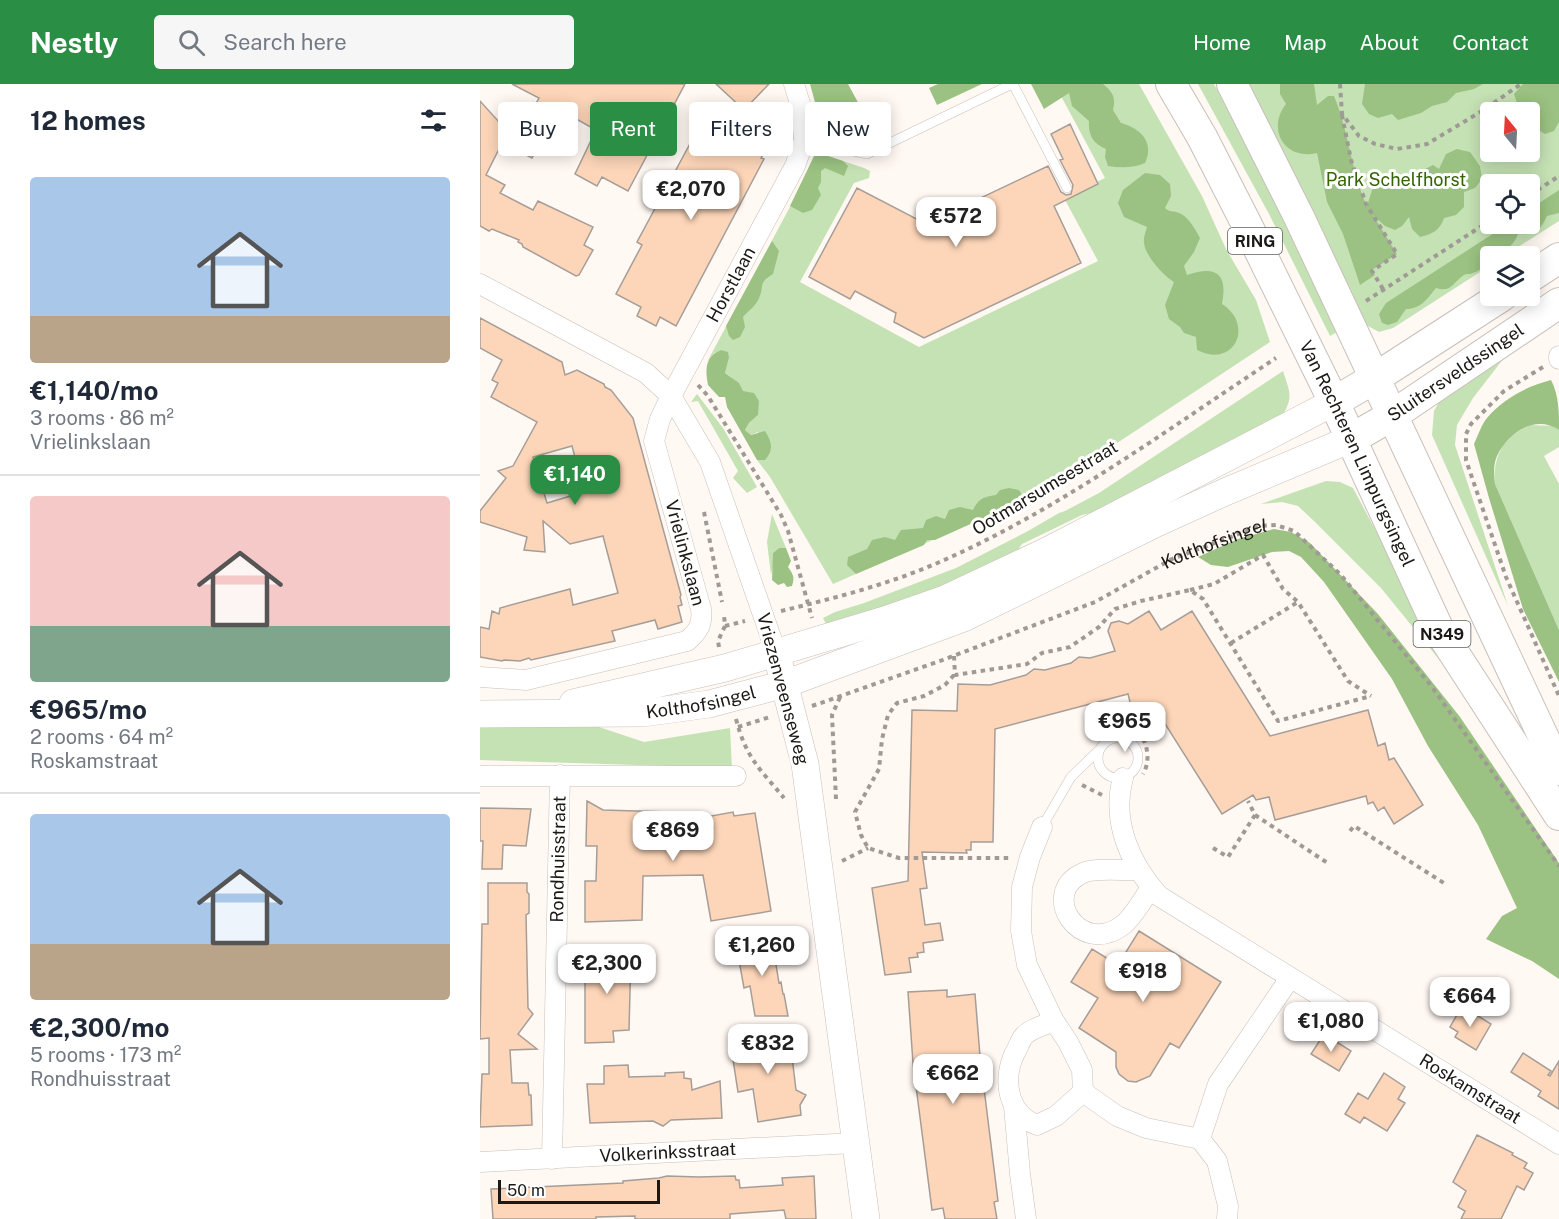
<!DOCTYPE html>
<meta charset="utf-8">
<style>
:root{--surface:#fff;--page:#f6f6f7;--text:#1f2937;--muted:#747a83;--line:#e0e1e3;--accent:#2a8f45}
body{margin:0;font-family:"Public Sans",sans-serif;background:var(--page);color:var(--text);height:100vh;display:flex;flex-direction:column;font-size:22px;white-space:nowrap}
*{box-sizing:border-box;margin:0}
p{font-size:20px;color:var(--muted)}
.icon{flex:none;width:33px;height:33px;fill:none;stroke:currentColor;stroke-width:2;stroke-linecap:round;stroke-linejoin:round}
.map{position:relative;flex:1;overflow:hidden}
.sheet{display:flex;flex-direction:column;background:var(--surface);width:480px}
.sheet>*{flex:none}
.banner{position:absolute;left:18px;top:18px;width:570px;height:54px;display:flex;gap:12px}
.needle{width:39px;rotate:342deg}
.tools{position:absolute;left:1000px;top:18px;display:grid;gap:12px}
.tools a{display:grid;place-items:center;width:60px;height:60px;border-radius:6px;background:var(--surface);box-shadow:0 3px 15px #0003;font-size:30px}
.scale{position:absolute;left:18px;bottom:15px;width:162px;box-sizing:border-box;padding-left:6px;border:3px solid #1b1916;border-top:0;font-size:16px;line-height:21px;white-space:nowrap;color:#1b1916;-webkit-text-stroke:4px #fff;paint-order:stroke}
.price{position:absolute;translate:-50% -51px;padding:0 14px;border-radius:12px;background:#fff;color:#222;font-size:20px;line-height:39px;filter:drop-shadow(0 2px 3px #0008)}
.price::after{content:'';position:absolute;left:50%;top:36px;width:18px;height:14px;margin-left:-9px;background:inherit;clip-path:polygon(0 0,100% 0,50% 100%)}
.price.on{background:var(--accent);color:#fff}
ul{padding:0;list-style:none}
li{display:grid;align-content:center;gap:12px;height:318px;padding:0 30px}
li+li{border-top:2px solid var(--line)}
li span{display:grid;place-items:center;height:186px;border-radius:6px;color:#555}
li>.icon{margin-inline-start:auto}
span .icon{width:108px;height:108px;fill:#fffc;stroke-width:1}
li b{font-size:26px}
h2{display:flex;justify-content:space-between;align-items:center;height:72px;padding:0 30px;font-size:26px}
.chip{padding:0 21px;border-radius:6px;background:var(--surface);box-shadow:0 3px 15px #0003;font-size:21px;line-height:54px}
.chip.on{background:var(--accent);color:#fff}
header{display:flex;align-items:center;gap:36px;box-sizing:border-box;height:84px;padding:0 30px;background:var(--accent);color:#fff}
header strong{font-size:28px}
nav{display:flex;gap:33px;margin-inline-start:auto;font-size:21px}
.search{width:420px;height:54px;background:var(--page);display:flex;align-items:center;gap:15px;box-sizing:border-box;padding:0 21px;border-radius:6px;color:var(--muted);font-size:22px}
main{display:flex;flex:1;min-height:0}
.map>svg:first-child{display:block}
</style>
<header>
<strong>Nestly</strong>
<div class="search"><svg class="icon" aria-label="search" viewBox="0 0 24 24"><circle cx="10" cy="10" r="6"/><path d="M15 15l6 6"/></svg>Search here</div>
<nav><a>Home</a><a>Map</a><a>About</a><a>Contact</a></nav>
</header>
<main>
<section class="sheet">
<h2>12 homes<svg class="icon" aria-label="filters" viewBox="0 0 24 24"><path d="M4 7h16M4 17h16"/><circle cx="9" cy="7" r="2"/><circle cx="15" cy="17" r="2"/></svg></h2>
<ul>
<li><span style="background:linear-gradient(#a9c7e8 75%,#b9a48a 0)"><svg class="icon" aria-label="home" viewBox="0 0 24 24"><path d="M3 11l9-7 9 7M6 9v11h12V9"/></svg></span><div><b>€1,140/mo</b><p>3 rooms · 86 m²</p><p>Vrielinkslaan</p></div></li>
<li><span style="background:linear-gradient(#f6c9c9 70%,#7fa58c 0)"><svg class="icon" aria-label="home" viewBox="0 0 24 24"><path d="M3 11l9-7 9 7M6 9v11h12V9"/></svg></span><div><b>€965/mo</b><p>2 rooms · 64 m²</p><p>Roskamstraat</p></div></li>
<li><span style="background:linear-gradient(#a9c7e8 70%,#b9a48a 0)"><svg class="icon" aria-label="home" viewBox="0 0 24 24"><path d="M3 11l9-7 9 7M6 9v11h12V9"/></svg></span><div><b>€2,300/mo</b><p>5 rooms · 173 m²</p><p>Rondhuisstraat</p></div></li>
</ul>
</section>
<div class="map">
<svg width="1079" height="1135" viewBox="0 0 1079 1135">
<rect width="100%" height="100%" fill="#fff8f3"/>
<!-- green -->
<path fill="#c5e2b4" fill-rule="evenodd" d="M599 0H659L722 112 746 165 776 216 790 258 566 406 353 500 290 393 277 376H285L278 348 271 351 265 346 269 339 278 331 251 293 245 289 249 274 241 266 234 269 227 278 319 106 336 68 384 84 390 87 389 94 374 99 320 198 439 263 618 177 584 114 625 94 581 12 601 4Z
M718 0H734L814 152 859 247 850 252 789 130Z
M762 0H1079V137L1024 172H1011V181L913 244 899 248 886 241 879 245ZM1011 28H1050V68H1011ZM1011 100H1050V140H1011Z
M1024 274 993 314 977 341 975 361 1028 522 952 351 954 327 959 318Z
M803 287C810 309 814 313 801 334L633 424 602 431 542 460 534 472 467 502 348 544 343 534 355 528 384 519 476 484 548 447 579 429 585 427 619 409Z
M217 310 243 344 277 403 267 409 253 394 258 387 218 317 211 318Z
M1051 341 1073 342 1079 346V363L1064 372 1079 400V546L1015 400C1013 371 1023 353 1051 341Z
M846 397 860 398 873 404 975 595 901 504 835 438 818 422 802 418 781 420Z
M292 430 306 464H299L293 469 294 478 291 491 287 458Z
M0 642 119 643 164 658 250 644 252 684 0 676Z"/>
<!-- forest -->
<path fill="#9bc282" d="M330 0H368L381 24 390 52 338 46 336 22Z
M458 0H502L457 21 449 4Z
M551 0H623C633 8 636 14 633 26L641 39C660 44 675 58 665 79 654 84 641 84 628 82L625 73 626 65C613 60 608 51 609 37L592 22 589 9 564 25Z
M800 0H834L837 21 848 12H854C869 48 871 87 887 122L893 103 899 94 913 90 933 99 943 86 953 81 959 85 966 70 977 65 990 68 1000 82 1002 95 995 104 984 108V123L976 131 964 134C960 146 953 150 940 153L932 145 929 133 922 142 915 146 905 142 893 131 917 170 892 186 895 191 880 201 863 150 847 118 837 69C805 77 786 45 806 20L800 10Z
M885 0H1003L994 5 976 9 967 18 952 22 941 29 918 36 912 30 898 34 889 30 882 20Z
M1043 0H1079V38L1074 47 1065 50C1054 44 1051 40 1050 28H1040L1034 10Z
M336 68 363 77 368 82 364 92 345 84 341 87V98L338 104 341 111 332 126 323 129 310 122Z
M665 89 680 91 690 100 691 112 685 124C690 129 693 126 699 129 709 133 715 145 720 154L714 168 704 182 707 191C736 181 748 189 742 220 775 241 754 285 717 266L716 253 704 249 700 243 689 235 685 221 694 198C684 192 664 171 664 158 663 154 666 147 667 143L644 133 638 119 643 106Z
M1079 106V129L1067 132C1060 147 1055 151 1038 150 1033 163 1025 167 1011 168 1008 178 1003 186 993 189 989 191 987 189 984 191 973 198 972 209 956 204 947 215 941 225 926 225L917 238 908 241 902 239 899 230 906 219 1028 140H1050V125Z
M292 157 299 167 293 190C277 200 285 201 279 214 277 221 268 227 263 233L265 243 260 253 253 256 249 252 246 242Z
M241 266 248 268 249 274 245 289 259 299 263 307 274 309 279 317 278 331 269 339 265 346 271 351 285 347C292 358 294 366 285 376H277L247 323 245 313H239L228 301C225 286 225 272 241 266Z
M1071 296C1079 311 1079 329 1079 346 1055 330 1028 349 1017 372 1013 381 1014 391 1015 400L1079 546V598L1043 525 1009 414 994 360C998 352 1001 341 1007 334 1023 315 1047 302 1071 296Z
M529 404 539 406 542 411 537 419 455 456H447L444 461 376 490 367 481 368 473 387 465 392 456 405 453 415 456 421 446 443 444 446 436 456 432 465 435 469 426 480 423 493 426C499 414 504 413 516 411L520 406Z
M794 445 811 448 830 459 898 530 980 633 1079 779V895L1052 877 1006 855 1022 832 1037 824 998 741 948 662 912 595 844 498 821 473 809 467 792 468 748 483 731 481 718 473 758 455Z
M299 464H306L311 477 308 483C313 490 315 493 312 502L307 503 304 499 298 501 292 496 293 469Z"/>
<!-- building -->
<path fill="#fdd6b9" stroke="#a59e98" stroke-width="1.5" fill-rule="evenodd" d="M32 0H205L148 107 122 93 117 102 95 90 116 46 84 28 65 62 60 59 52 74 22 59 6 91 25 101 20 109 53 126 58 117 113 143 104 161 113 166 99 191 96 192 43 163 42 160 38 158 39 156 12 145 9 147 0 142V17L19 38 40 47 59 14Z
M236 0H289L264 26Z
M225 32 287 64 281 74 284 75 196 242 180 233 176 242 157 232 161 223 136 210 162 161 157 158Z
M590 40 618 100 574 122 601 179 444 254 414 238 416 229 375 207 370 215 329 193 377 104 446 140 568 82 581 108 586 111 591 110 593 101 580 76 583 75 571 50Z
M0 234 82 278 85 291 97 286 124 300 125 303 131 306 153 334 201 511 200 513 202 521 198 522 202 538 178 545 175 536 132 547 135 557 51 576 49 574 40 577 24 576 22 577 0 573V543L9 545 12 527 19 530 20 524 90 505 93 521 138 509 123 452 90 460 63 437 65 468 44 466 47 453 0 438V427L26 394 18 387 33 382 57 338 11 313 18 299 12 296 22 276 0 264ZM92 362 104 408 67 419 53 373Z
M669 527 681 546 712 527 790 652 888 626 898 662 905 659 909 676 914 674 943 721 914 740 904 723 898 727 893 718 888 720 886 712 795 736 789 713 776 716 773 711 742 730 672 619 661 626 651 622 648 610 515 645 513 758H491V766H486L487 769 442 768 447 804 440 805 445 841 460 839 463 856 443 859 444 868 437 869 438 873 429 874 431 888 405 891 392 804 428 797 432 626 477 627 478 600 510 601 546 591 554 585 565 586 591 579 599 573 610 574 635 567 628 547 631 539 639 537 648 540Z
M107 717 123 726 190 728 191 744 233 745 231 732 253 728 254 732 275 729 291 827 231 837 223 791 163 792 162 836 105 838V797H116L117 762H106Z
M0 724 51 725 46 762 23 761 22 785H2L3 757H0Z
M8 799H47V808L49 810V829L46 831 48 924 53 930 38 950 57 965 30 966 32 999H48L49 1011H51L52 1041 0 1043 2 990H9V954L0 955 2 840H8Z
M659 847 741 898 699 964 690 959 670 992 656 998 648 997 639 990 636 983V968L599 944 618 914 591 898 612 865 638 881Z
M255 854 292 856 299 899 301 898 303 910H304L308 932H275L270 902 264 904Z
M105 868H151L149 946 133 947 134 958 105 959Z
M969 900 989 912 978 930 958 918Z
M467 906V913L495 910 500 972 518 1117 514 1118 517 1135H465L463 1124 452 1126 433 979 428 908Z
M982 922 1011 940 996 966 975 953 978 948 970 943Z
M309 948 316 1006 326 1011 320 1021 321 1031 278 1038 273 1005 258 1008 250 956Z
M844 950 871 967 859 987 831 970Z
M1043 969 1071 987 1068 991 1070 992 1079 977V1025L1058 1012 1061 1007 1031 988Z
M148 981 149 993 185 992V989L204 988V994L211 995 212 1006 240 997 242 1034 191 1036 183 1042 173 1037 110 1039 107 1000H124V982Z
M904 989 925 1003 918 1015 925 1019 907 1047 884 1033 880 1039 865 1030 878 1009 888 1015Z
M997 1051 1033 1069 1032 1071 1047 1079 1044 1084 1053 1089 1044 1106 1037 1102 1021 1135H981L985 1127 978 1123 986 1107 973 1098Z
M187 1092 219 1093 255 1092 256 1096H259L260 1104 303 1101 302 1094 334 1092 336 1135H306L304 1126 250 1130V1135H155V1132L116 1133V1135H13L11 1105 143 1099V1097L179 1094Z"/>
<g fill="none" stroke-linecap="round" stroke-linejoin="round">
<!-- service casing -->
<g stroke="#c8c0ba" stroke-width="10">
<path id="service" d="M533 0 587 104
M324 56 387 70 532 0
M618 674a20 20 0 1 1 40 0a20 20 0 1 1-40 0Z
M562 743 591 693 619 666"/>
</g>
<!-- minor casing -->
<g stroke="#c8c0ba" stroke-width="21">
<g id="minor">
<path d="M0 200 166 289 191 312 230 378 296 568"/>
<path d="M1079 272V275"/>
<path id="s2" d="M0 593 46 596 207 557C218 548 223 540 221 525L174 357 180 335 191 312 315 82 324 56 321 23 314 0"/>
<path d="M0 692H256"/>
<path id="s3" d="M643 694C631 737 650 780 679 812L1079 1060"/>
<path d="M562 743 550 773 542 803 541 847 547 881 574 937 588 958 602 986 603 1008 576 1032 557 1041C525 1029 522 991 537 965 539 961 541 955 544 952 550 945 565 941 574 937"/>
<path d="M659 786C644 787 616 783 603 789 558 809 600 874 643 841 654 832 663 815 671 804"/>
<path d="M603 1008 637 1032 666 1044 720 1055 738 1000 810 894"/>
<path d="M534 1022 540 1090 546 1135"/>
<path d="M720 1055 737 1077 748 1122 747 1135"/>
<path id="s4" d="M72 1075 80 691"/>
<path id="s5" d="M0 1078 375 1059"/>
</g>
</g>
<!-- secondary casing -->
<g stroke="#c8c0ba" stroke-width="28">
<g id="secondary">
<path d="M300 583 325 680 386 1135"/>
<path d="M93 619 245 584 405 536 465 515 567 467 854 318"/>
<path id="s6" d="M0 630 163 629 229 620 305 600 486 533 677 439 745 408 871 355"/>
</g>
</g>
<!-- primary casing -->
<g stroke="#c8c0ba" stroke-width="32">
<g id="primary">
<path id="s7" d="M691 0 722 53 766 139 854 318 959 546 1079 731"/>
<path d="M752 0 819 133 1079 686"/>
<path d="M1050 193 1079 174"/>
<path d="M854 318 895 294 1022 212"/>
<path id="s8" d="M871 355 913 331 1079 219"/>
</g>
</g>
<!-- path -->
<g stroke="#9f9a96" stroke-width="4" stroke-dasharray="4.5 4.5" stroke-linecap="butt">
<path d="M860 0 862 30 879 52 895 60 917 65 947 60 1002 27 1041 0"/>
<path d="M862 31 871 76 886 120 917 170 892 187 903 205"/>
<path d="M1050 111 1079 92"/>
<path d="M886 217 1011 136"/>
<path d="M1063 283 1024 307 991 340 986 350V376L1026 493 1079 612"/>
<path d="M218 301 228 312 301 431 308 447 332 534"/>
<path d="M224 428 242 518"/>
<path d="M710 506 734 500 783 471 803 505 818 518 868 597 891 612"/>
<path d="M301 527C355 514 410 500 462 477 580 425 688 345 796 274"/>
<path d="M245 542 265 537"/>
<path d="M751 559 818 518"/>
<path d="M239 563 238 557 245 542 244 531"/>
<path d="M474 572 475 591 547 580 562 569 590 563 619 543 635 525 661 517 710 506 723 515 798 637 891 612"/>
<path d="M474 591 465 601 444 612 417 619 408 631 402 655 399 685 375 728 381 751 388 764 419 774H531"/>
<path id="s1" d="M332 622 460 577 615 518 692 475 780 442 796 441 814 447 861 491 952 603 1079 782"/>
<path d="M256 635C266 674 280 685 304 714"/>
<path d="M649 640 656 626"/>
<path d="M258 643 290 633"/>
<path d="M612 652C616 649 619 644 623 642 653 623 678 665 663 690"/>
<path d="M602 701 622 711"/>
<path d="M356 715 352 631 361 611"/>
<path d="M775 731 849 780"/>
<path d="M870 747 874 742 967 801"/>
<path d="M733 764 748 773 775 731 768 717"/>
<path d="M362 777 388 764"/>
</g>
<!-- service -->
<use href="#service" stroke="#fff" stroke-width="9"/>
<!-- minor -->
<use href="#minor" stroke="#fff" stroke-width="20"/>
<!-- secondary -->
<use href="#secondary" stroke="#fff" stroke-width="27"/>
<!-- primary -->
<use href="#primary" stroke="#fff" stroke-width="30"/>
</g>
<g text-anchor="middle" stroke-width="6" stroke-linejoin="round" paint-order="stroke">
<!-- shield labels -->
<g fill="#fff" stroke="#5f5e5c" stroke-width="1.5">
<rect x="748" y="144" width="54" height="26" rx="4.5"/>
<rect x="933.5" y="537" width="57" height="26" rx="4.5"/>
</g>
<g font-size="16" font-weight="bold" fill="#1b1916">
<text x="775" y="163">RING</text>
<text x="962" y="556">N349</text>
</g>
<!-- park labels -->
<g font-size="18" fill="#356405" stroke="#fff">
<text x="916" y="102">Park Schelfhorst</text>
</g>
<!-- street labels -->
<g font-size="18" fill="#1b1916" stroke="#fff">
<text dy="6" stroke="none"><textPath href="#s2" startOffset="598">Horstlaan</textPath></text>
<text dy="6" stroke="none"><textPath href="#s8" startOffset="124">Sluitersveldssingel</textPath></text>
<text dy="6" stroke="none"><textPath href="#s7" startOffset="414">Van Rechteren Limpurgsingel</textPath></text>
<text transform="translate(565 404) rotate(-31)" y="6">Ootmarsumsestraat</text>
<text dy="6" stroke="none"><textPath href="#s1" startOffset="435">Kolthofsingel</textPath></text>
<text transform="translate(205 469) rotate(75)" y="6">Vrielinkslaan</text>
<text transform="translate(303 605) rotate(75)" y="6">Vriezenveenseweg</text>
<text dy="6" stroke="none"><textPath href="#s6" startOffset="222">Kolthofsingel</textPath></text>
<text dy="6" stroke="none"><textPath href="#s4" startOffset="300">Rondhuisstraat</textPath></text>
<text dy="6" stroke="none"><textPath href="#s3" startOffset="495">Roskamstraat</textPath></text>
<text dy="6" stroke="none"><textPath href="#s5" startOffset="188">Volkerinksstraat</textPath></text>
</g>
</g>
</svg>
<div class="tools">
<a><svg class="needle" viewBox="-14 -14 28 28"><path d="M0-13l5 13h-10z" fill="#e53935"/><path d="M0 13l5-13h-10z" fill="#747a83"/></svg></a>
<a><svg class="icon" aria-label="locate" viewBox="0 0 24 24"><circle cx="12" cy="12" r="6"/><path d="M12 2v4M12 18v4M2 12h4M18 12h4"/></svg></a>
<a><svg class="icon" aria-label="layers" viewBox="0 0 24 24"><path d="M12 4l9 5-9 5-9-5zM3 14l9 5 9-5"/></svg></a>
</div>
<div class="scale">50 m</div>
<b class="price" style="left:211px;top:137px">€2,070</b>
<b class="price" style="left:476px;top:164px">€572</b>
<b class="price on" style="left:95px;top:422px">€1,140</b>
<b class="price" style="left:645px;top:669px">€965</b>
<b class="price" style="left:193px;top:778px">€869</b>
<b class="price" style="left:282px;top:893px">€1,260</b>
<b class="price" style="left:127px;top:911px">€2,300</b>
<b class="price" style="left:663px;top:919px">€918</b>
<b class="price" style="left:990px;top:944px">€664</b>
<b class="price" style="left:851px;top:969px">€1,080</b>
<b class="price" style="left:288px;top:991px">€832</b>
<b class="price" style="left:473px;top:1021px">€662</b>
<div class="banner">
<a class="chip">Buy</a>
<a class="chip on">Rent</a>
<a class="chip">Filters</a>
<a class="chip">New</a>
</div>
</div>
</main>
